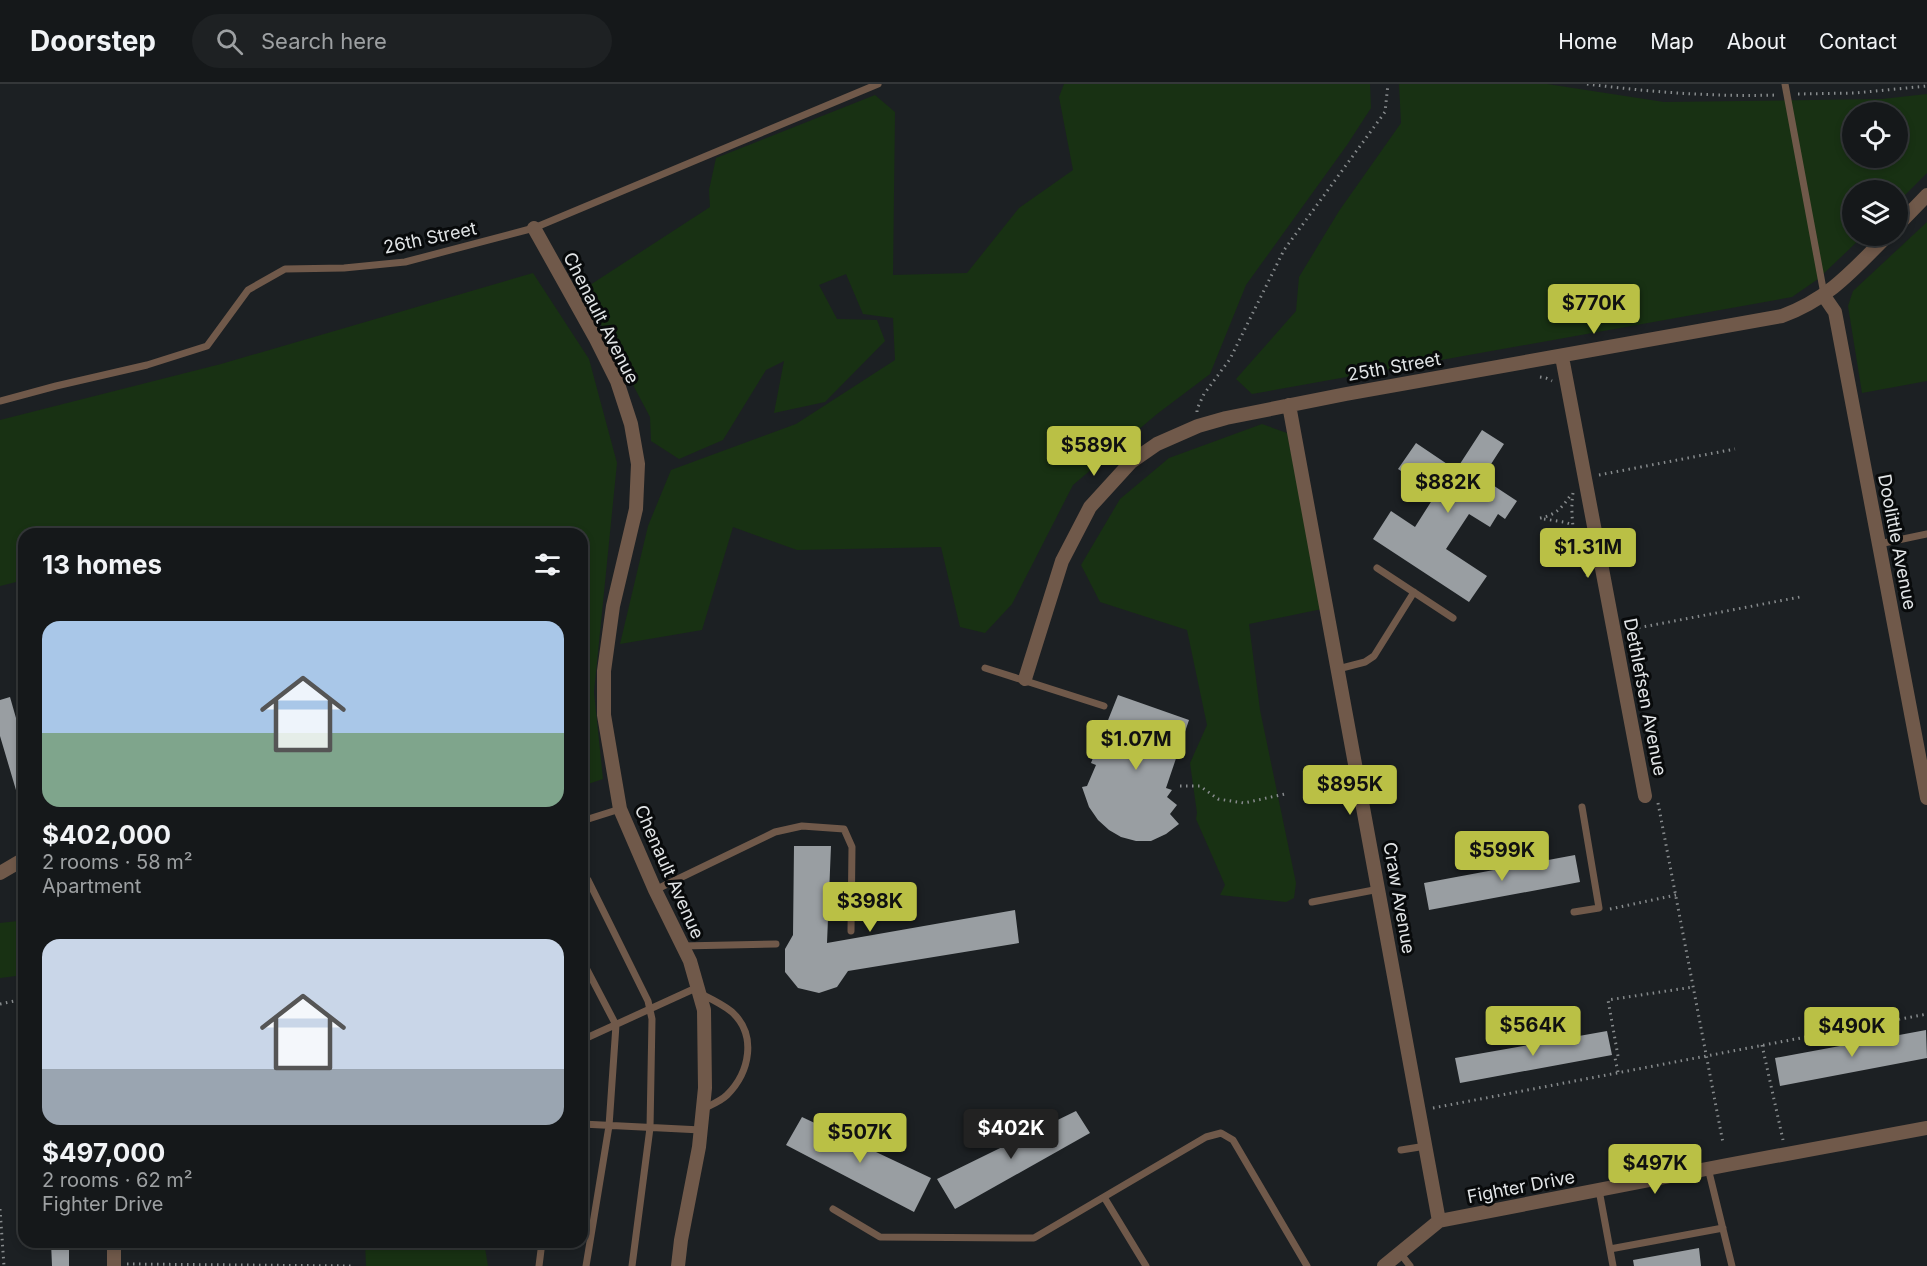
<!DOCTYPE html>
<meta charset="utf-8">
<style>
:root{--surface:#15181a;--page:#1e2123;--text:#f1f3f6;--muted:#9da0a2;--line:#343739;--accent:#bac045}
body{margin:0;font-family:Inter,sans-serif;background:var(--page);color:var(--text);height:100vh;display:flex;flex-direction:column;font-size:22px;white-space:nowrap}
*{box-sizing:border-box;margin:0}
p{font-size:20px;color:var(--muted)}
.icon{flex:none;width:33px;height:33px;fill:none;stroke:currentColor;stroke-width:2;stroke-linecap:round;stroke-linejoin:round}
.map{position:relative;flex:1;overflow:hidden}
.details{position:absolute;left:18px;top:444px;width:570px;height:720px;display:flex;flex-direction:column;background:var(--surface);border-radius:18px;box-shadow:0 3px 9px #0003,0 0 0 2px var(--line)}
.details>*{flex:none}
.fabs{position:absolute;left:1842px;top:18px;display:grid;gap:12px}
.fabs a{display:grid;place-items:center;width:66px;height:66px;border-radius:50%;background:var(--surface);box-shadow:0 3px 9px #0003,0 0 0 2px var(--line);font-size:30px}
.price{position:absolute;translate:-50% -51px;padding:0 14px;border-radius:6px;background:var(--accent);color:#111;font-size:20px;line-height:39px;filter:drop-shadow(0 2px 3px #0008)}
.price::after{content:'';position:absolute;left:50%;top:36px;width:18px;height:14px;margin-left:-9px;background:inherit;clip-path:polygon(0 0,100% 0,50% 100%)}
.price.selected{background:#222;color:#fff}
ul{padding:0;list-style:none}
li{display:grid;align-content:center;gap:12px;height:318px;padding:0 24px}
li span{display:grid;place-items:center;height:186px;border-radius:18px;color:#555}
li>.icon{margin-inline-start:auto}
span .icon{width:108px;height:108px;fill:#fffc;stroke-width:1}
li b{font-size:26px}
h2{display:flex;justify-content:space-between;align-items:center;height:72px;padding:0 24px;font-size:26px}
header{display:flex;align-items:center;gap:36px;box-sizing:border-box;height:84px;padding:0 30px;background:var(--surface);border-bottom:2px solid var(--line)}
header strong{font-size:28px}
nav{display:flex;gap:33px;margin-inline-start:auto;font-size:21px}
.search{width:420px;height:54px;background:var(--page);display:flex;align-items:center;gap:15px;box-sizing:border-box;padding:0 21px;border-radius:33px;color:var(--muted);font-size:22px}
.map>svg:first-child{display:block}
</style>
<header>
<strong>Doorstep</strong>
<div class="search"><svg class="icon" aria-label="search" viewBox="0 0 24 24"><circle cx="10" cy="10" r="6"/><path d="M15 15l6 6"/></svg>Search here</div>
<nav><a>Home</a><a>Map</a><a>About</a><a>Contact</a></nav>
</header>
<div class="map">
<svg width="1927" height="1182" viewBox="0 0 1927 1182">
<rect width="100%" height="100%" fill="#1c2023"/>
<!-- green -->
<path fill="#183113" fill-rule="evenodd" d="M1064 0H1370L1371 24 1347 61 1246 201 1210 290 1157 330 1073 401 1012 520 985 549 960 543 941 463 797 466 733 443 702 546 620 560 648 442 671 386 796 340 895 276 893 234 863 230 846 190 819 201 837 235 877 236 885 257 825 318 774 329 784 277 766 286 723 356 679 375 651 357 650 333 588 216 590 201 710 123 709 106 716 74 875 11 895 28 893 191 967 189 1019 124 1073 86 1059 13Z
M1399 0H1547L1664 18 1882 15 1927 10V89L1898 118V106H1852V152H1863L1818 195 1792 213 1252 310 1236 295 1296 227 1299 193 1339 127 1401 39ZM1852 28H1898V74H1852Z
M1927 138V297L1862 309 1848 222 1853 207Z
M533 189 589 275 617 379 594 608 603 695 582 702V450H24V496L0 502V336L221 280Z
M1262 340 1287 349 1322 525 1249 540 1260 626 1296 799 1294 814 1286 818 1220 811 1225 801 1196 735 1197 729 1190 679 1207 641 1187 546 1100 518 1081 481 1120 415 1169 374Z
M18 837 24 891 0 894V839Z
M365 1158H484L488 1182H366Z"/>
<!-- building -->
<path fill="#999ea2" d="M1482 346 1504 360 1482 394 1517 417 1505 435 1498 430 1490 443 1469 430 1446 465 1487 492 1469 518 1373 455 1391 427 1415 443 1436 410 1398 385 1416 359 1456 386Z
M1118 611 1189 636 1166 704 1172 706 1167 713 1177 721 1170 730 1179 740 1166 750 1151 757H1136L1121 753 1109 746 1098 736 1089 723 1082 703 1087 702 1096 681 1091 679Z
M10 613 24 662V722L21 723 0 652V616Z
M794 762H831L827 859 1015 826 1019 859 848 887 837 903 819 909 798 904 785 888V865L793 851Z
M1575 771 1580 798 1429 826 1424 799Z
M1926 946 1927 974 1780 1002 1775 974Z
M1607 947 1612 971 1460 999 1455 974Z
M1076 1027 1090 1049 955 1125 937 1095Z
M802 1033 931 1094 914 1128 786 1061Z
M51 1158H69V1182H52Z
M1699 1164 1701 1182H1634L1633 1176Z"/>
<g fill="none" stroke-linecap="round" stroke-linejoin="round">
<!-- path -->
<path stroke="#878b8d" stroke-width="3" stroke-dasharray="1.5 4.5" stroke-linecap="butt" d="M1587 0C1650 8 1713 13 1777 11
M1798 10 1855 9 1927 2
M1540 293 1546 294 1552 297
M1197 328V325L1204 310 1230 275 1284 166 1385 28 1388 0
M1599 391 1735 365
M1573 409C1569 433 1576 472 1588 493
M1540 434C1556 431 1563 423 1572 409
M1544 435 1564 438 1573 441
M1627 546 1800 513
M1180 702H1200L1218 715 1244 719 1285 710
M1658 719 1723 1059
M1610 825 1676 811
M0 920 24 915
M1762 961 1783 1056
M1618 988 1615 974 1618 972 1608 916 1693 903
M1433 1024 1927 930
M0 1125 4 1182
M127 1180 353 1182"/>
<!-- lane -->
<path stroke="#70594a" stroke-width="7" d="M1785 0 1824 210
M0 317 56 302 147 281 207 262 248 206 285 185 344 184 405 178 534 144 878 0
M1879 460 1927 450
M1377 484 1453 534
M985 584 1104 622
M1338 585 1365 578 1374 572 1414 508
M582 737 620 725
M582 800 588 796 648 917 652 935 650 1044 632 1182
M655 806 775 748 802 742 844 745 852 763 851 847
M1312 818 1379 805
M1574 828 1599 824 1582 723
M682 862 776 860
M582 876 616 941 609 1042 586 1182
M699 909C711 915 722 920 732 928 757 951 750 988 727 1011 721 1017 711 1021 703 1025
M582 956 698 903
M582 1040 701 1046
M1401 1066 1426 1062
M1708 1084 1732 1182
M1599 1106 1613 1182
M1104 1113 1146 1182
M833 1125 880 1153 1034 1154 1206 1053 1221 1049 1233 1056 1307 1182
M1610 1165 1723 1144
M1400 1169 1410 1182
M539 1182 542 1158"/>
<!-- street -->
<path stroke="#70594a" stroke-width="14" d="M1898 141 1927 111
M534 144 596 255 617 297 631 340 638 380 636 425 613 522 604 587V631L620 725 655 806 690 877 704 926 705 1004 699 1063 681 1156 678 1182
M1824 212 1835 228 1927 714
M1562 273 1645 712
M1289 321 1439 1137
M1025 595 1062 477 1090 423 1131 378 1157 360 1198 342 1226 334 1346 310 1782 232C1830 214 1852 187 1887 152
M0 789 24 775
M114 1158V1182
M1384 1182 1439 1137 1727 1081 1927 1044"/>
</g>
<g text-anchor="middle" stroke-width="6" stroke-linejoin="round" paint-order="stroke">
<!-- street labels -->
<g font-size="18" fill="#e2e5e7" stroke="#080a0b">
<text transform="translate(430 154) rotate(-12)" y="6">26th Street</text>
<text transform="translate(601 234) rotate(63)" y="6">Chenault Avenue</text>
<text transform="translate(1394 283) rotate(-10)" y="6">25th Street</text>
<text transform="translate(1897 458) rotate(79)" y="6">Doolittle Avenue</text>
<text transform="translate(1645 613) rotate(79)" y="6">Dethlefsen Avenue</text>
<text transform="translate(669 788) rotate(66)" y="6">Chenault Avenue</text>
<text transform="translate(1399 814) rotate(80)" y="6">Craw Avenue</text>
<text transform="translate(1521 1103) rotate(-11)" y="6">Fighter Drive</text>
</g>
</g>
</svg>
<div class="fabs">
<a><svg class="icon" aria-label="locate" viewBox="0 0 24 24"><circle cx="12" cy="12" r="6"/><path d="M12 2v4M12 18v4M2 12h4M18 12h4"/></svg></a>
<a><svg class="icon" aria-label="layers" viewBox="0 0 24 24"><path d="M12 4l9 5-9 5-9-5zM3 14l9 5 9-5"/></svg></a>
</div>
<b class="price" style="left:1594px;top:251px">$770K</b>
<b class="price" style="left:1094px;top:393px">$589K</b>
<b class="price" style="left:1448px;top:430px">$882K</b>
<b class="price" style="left:1588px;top:495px">$1.31M</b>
<b class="price" style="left:1136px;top:687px">$1.07M</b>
<b class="price" style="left:1350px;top:732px">$895K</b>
<b class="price" style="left:1502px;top:798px">$599K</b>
<b class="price" style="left:870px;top:849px">$398K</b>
<b class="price" style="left:1533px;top:973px">$564K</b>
<b class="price" style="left:1852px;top:974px">$490K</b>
<b class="price selected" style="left:1011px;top:1076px">$402K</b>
<b class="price" style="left:860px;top:1080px">$507K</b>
<b class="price" style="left:1655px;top:1111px">$497K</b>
<section class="details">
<h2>13 homes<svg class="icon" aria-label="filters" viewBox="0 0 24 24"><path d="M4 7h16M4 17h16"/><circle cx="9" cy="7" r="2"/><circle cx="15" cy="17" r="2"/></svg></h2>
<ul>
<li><span style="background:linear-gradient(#a9c7e8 60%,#7fa58c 0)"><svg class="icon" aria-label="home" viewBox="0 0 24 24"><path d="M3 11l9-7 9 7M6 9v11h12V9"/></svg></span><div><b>$402,000</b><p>2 rooms · 58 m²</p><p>Apartment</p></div></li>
<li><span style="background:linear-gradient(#c9d6e8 70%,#9aa5b1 0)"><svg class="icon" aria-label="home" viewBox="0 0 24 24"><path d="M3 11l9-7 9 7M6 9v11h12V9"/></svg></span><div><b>$497,000</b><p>2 rooms · 62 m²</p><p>Fighter Drive</p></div></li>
</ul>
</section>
</div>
